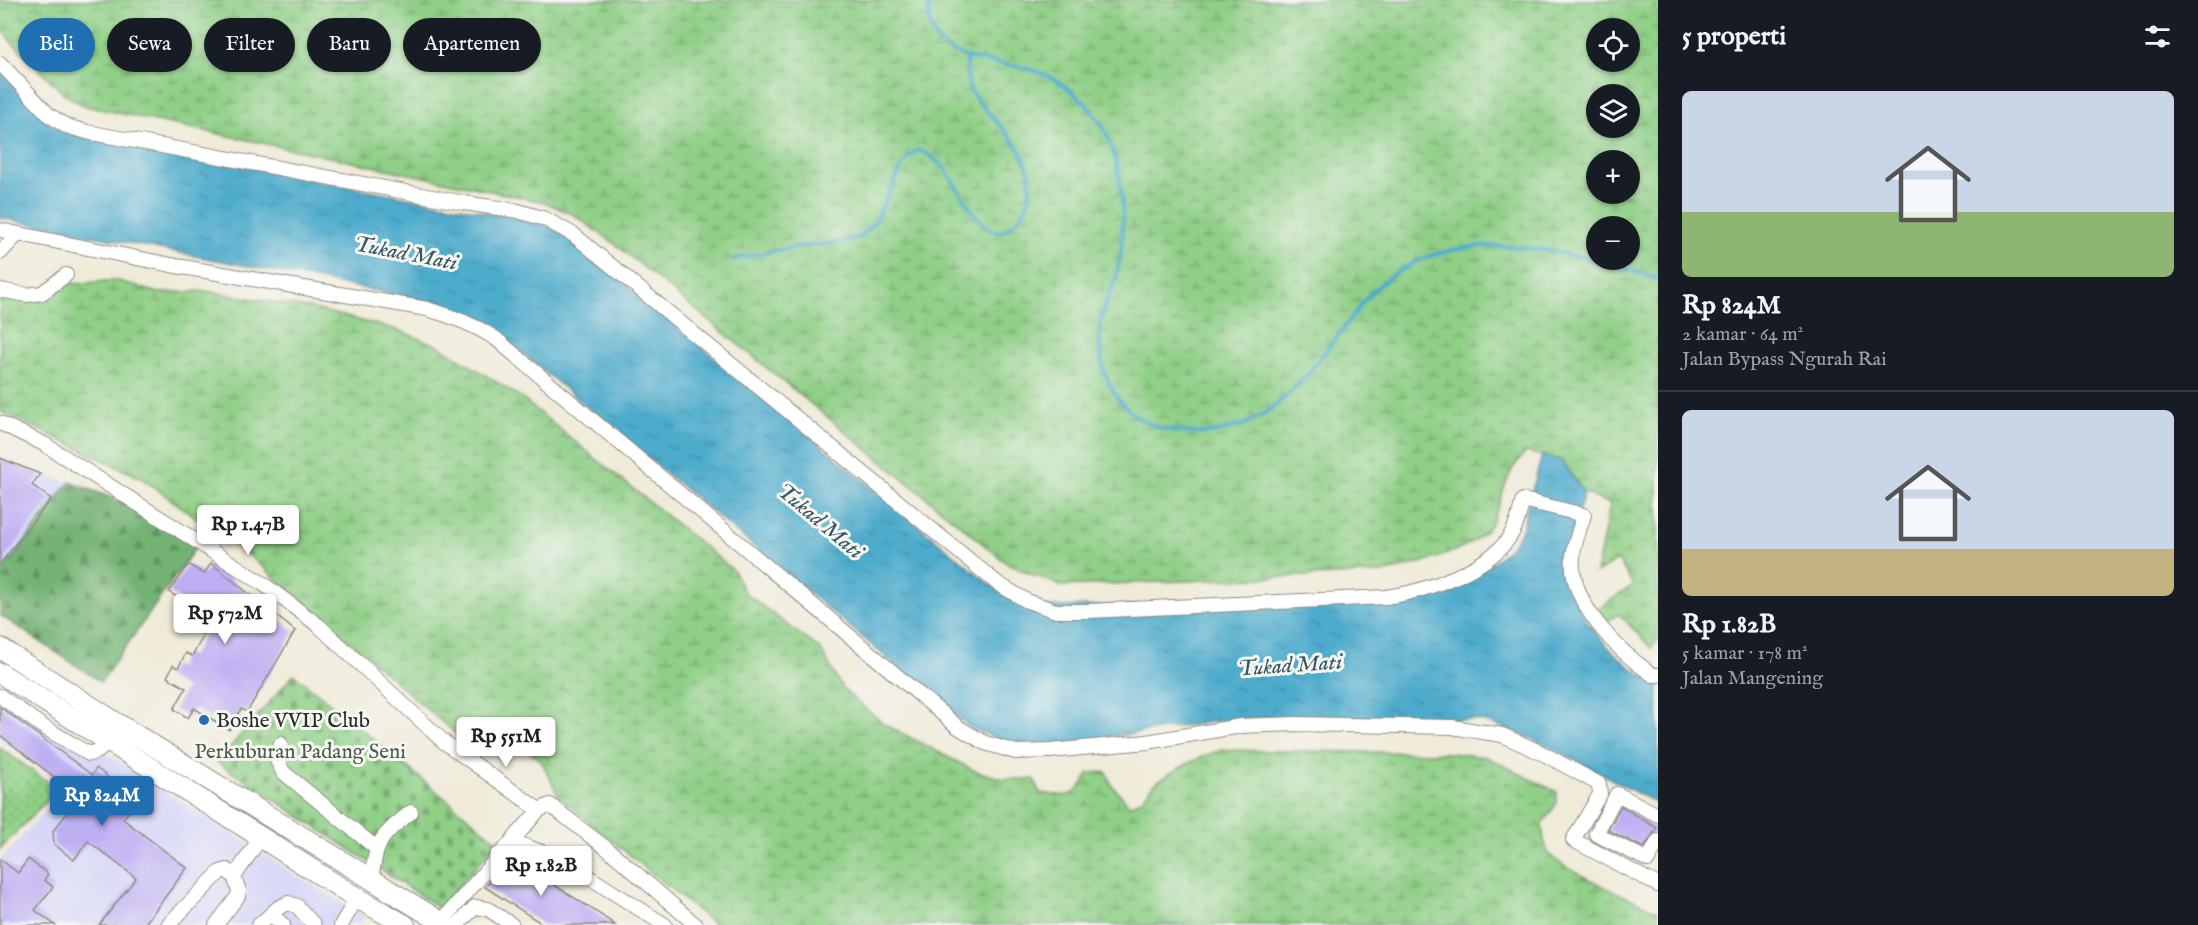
<!DOCTYPE html>
<html lang="id">
<meta charset="utf-8">
<style>
:root{--surface:#171b24;--page:#20242c;--text:#f1f3f6;--muted:#9ea1a6;--line:#363941;--accent:#1f6fb2}
body{margin:0;font-family:"IM FELL English",serif;background:var(--page);color:var(--text);height:100vh;display:flex;flex-direction:column;font-size:22px;white-space:nowrap}
*{box-sizing:border-box;margin:0}
p{font-size:20px;color:var(--muted)}
.icon{flex:none;width:33px;height:33px;fill:none;stroke:currentColor;stroke-width:2;stroke-linecap:round;stroke-linejoin:round}
.map{position:relative;flex:1;overflow:hidden}
.sheet{display:flex;flex-direction:column;background:var(--surface);width:540px}
.sheet>*{flex:none}
.top-card{position:absolute;left:18px;top:18px;width:570px;height:54px;display:flex;gap:12px}
.controls{position:absolute;left:1586px;top:18px;display:grid;gap:12px}
.controls a{display:grid;place-items:center;width:54px;height:54px;border-radius:50%;background:var(--surface);box-shadow:0 2px 4px #0004;font-size:30px}
.price{position:absolute;translate:-50% -51px;padding:0 14px;border-radius:6px;background:#fff;color:#222;font-size:20px;line-height:39px;filter:drop-shadow(0 2px 3px #0008)}
.price::after{content:'';position:absolute;left:50%;top:36px;width:18px;height:14px;margin-left:-9px;background:inherit;clip-path:polygon(0 0,100% 0,50% 100%)}
.price.on{background:var(--accent);color:#fff}
ul{padding:0;list-style:none}
li{display:grid;align-content:center;gap:12px;height:318px;padding:0 24px}
li+li{border-top:2px solid var(--line)}
li span{display:grid;place-items:center;height:186px;border-radius:9px;color:#555}
li>.icon{margin-inline-start:auto}
span .icon{width:108px;height:108px;fill:#fffc;stroke-width:1}
li b{font-size:26px}
h2{display:flex;justify-content:space-between;align-items:center;height:72px;padding:0 24px;font-size:26px}
.tag{padding:0 21px;border-radius:27px;background:var(--surface);box-shadow:0 2px 4px #0004;font-size:21px;line-height:54px}
.tag.on{background:var(--accent);color:#fff}
main{display:flex;flex:1;min-height:0}
.map>svg:first-child{display:block}
</style>
<main>
<div class="map">
<svg width="1658" height="925" viewBox="0 0 1658 925">
<defs>
<pattern id="grass-dots" width="8" height="8" patternUnits="userSpaceOnUse" patternTransform="scale(1.5)"><rect width="8" height="8" fill="#8fcf86"/><path d="M2 2h.1M6 6h.1" fill="none" stroke="#75a86e" stroke-width="1.8" stroke-linecap="round"/></pattern>
<pattern id="forest-firs" width="22" height="20" patternUnits="userSpaceOnUse" patternTransform="scale(1.5)"><rect width="22" height="20" fill="#73b273"/><path d="M5 1l3.5 6h-7zM16 11l3.5 6h-7z" fill="#5f915f"/></pattern>
<pattern id="wetland-marsh" width="20" height="14" patternUnits="userSpaceOnUse" patternTransform="scale(1.5)"><rect width="20" height="14" fill="#8fcf86"/><path d="M1 5h8M5 5V1M11 12h8M15 12V8" fill="none" stroke="#75a86e"/></pattern>
<pattern id="cemetery-stones" width="16" height="16" patternUnits="userSpaceOnUse" patternTransform="scale(1.5)"><rect width="16" height="16" fill="#8fcf86"/><path d="M2 7V4a2 2 0 0 1 4 0v3zM10 15v-3a2 2 0 0 1 4 0v3z" fill="#75a86e"/></pattern>
<pattern id="water-ripples" width="26" height="14" patternUnits="userSpaceOnUse" patternTransform="scale(1.5)"><rect width="26" height="14" fill="#4eabcc"/><path d="M2 4q2-2 4 0t4 0M15 11q2-2 4 0t4 0" fill="none" stroke="#418ba6"/></pattern>
</defs>
<rect width="100%" height="100%" fill="#f6f6f2"/>
<filter id="ink" filterUnits="userSpaceOnUse"><feTurbulence type="fractalNoise" baseFrequency=".0167" numOctaves="2"/><feDisplacementMap in="SourceGraphic" scale="12" xChannelSelector="R" yChannelSelector="G"/><feConvolveMatrix kernelMatrix="1 2 1 2 8 2 1 2 1" color-interpolation-filters="sRGB"/></filter>
<filter id="wash" filterUnits="userSpaceOnUse"><feTurbulence type="fractalNoise" baseFrequency=".008" numOctaves="4" result="noise"/><feDisplacementMap in="SourceGraphic" scale="24" xChannelSelector="R" yChannelSelector="G"/><feGaussianBlur stdDeviation="1.35" result="paint"/><feColorMatrix in="noise" values="0 0 0 0 0 0 0 0 0 0 0 0 0 0 0 0 0 1.4 0 .05"/><feComposite in="paint" operator="in"/></filter>
<g filter="url(#wash)">
<rect width="100%" height="100%" fill="#f0ebd9"/>
<!-- built -->
<path fill="#d7d7f8" d="M0 458 40 474 70 482 0 574Z
M0 685 294 874 366 916 357 925H0V861L66 787 0 738Z"/>
<!-- grass -->
<path fill="url(#grass-dots)" stroke="#5d7d58" stroke-width="1.5" d="M0 748 58 789 0 849Z"/>
<!-- forest -->
<path fill="url(#forest-firs)" stroke="#4f6e4f" stroke-width="1.5" d="M70 482 133 506 196 547 101 682 0 615V574Z"/>
<!-- wetland -->
<path fill="url(#wetland-marsh)" stroke="#5d7d58" stroke-width="1.5" fill-rule="evenodd" d="M0 0H1658V640L1651 648 1619 614 1607 621 1597 610 1633 585 1618 560 1596 573 1610 504 1584 493 1561 460 1526 452C1521 458 1515 464 1512 470 1503 486 1500 505 1492 522 1477 552 1412 565 1382 573L1061 586 1009 565 615 244 572 214 544 202 85 106 65 95 9 39 0 26ZM1596 28H1629V62H1596ZM1596 94H1629V128H1596ZM1596 160H1629V194H1596ZM1596 226H1629V260H1596Z
M60 278 76 284 115 280 158 293 206 291 315 309 394 329 439 346 519 396 733 570 745 593 821 650 842 688 884 724 975 771 1004 779H1034L1040 793C1070 796 1073 801 1089 773L1106 772 1112 785 1129 805C1148 798 1142 796 1154 785 1167 772 1204 755 1222 750L1450 753 1486 757 1557 792V803L1542 824C1543 834 1543 843 1548 852 1557 868 1637 901 1658 911V925H715L559 797 542 762 519 743 476 751 251 557 141 478 0 411V284L38 300Z"/>
<!-- cemetery -->
<path fill="url(#cemetery-stones)" stroke="#5d7d58" stroke-width="1.5" d="M294 674 498 842 439 908 217 762Z"/>
<!-- water -->
<path fill="url(#water-ripples)" stroke="#3c6b7c" stroke-width="1.5" d="M0 71 50 124 61 131 78 136 529 220 550 227 569 238 986 581 1005 596 1026 607 1388 603C1424 599 1501 569 1519 535 1523 529 1524 520 1526 513 1531 494 1536 475 1542 456L1561 460 1584 493C1577 518 1566 544 1567 569 1570 615 1619 665 1658 684V804C1601 775 1539 735 1477 720L1308 717 1240 718 1054 745 1021 744 996 738 971 728 495 330C475 317 456 308 433 302L0 218Z"/>
<g fill="none" stroke-linecap="round" stroke-linejoin="round">
<!-- stream -->
<path stroke="#4eabcc" stroke-width="4" d="M929 0C921 64 983 58 1026 68 1060 77 1089 101 1105 131 1124 169 1127 231 1117 272 1114 287 1106 301 1102 315 1096 336 1100 364 1109 383 1120 408 1143 425 1170 430 1260 448 1300 384 1349 321 1356 313 1362 302 1370 294 1387 277 1410 263 1433 255 1503 232 1590 258 1658 279
M733 259 801 246 844 242 860 237 875 222 903 164 916 150C956 156 968 234 1002 232 1019 221 1030 208 1030 187 1031 154 1006 132 985 109 979 102 972 95 969 86 966 77 967 68 967 58"/>
</g>
<g id="blocks">
<!-- building -->
<path fill="#beaef3" d="M0 458 40 474 32 485 51 499 0 564Z
M211 563 295 631 247 712 241 709 229 730 194 708 188 718 174 709 186 688 167 677 173 665 178 668 186 653 192 656 204 635 175 618 185 602 169 592 188 564 204 574Z
M0 707 92 775 96 768 138 800 123 819 187 868 144 925H99L136 878 88 841 74 860 54 844 53 831 80 797 0 735Z
M1621 806 1657 828 1644 848 1608 830Z
M510 856 601 915 615 925H544L485 887Z
M0 859 18 873 28 859 48 874 44 880 53 887 35 910 55 925H0Z"/>
</g>
</g>
<g filter="url(#ink)">
<use href="#blocks" fill-opacity="0" stroke="#8e8b82" stroke-width="1.5"/>
<g fill="none" stroke-linecap="round" stroke-linejoin="round">
<!-- minor casing -->
<g stroke="#8e8b82" stroke-width="16">
<path id="minor" d="M0 63 49 115 66 126 87 132 464 203 518 211 545 219 574 235 997 583 1027 601 1056 611H1088L1386 597C1424 592 1495 568 1513 531 1518 522 1520 510 1523 500L1584 515C1580 528 1574 543 1573 556 1568 603 1618 651 1653 675H1658
M0 230 171 265 427 309C452 316 473 324 495 338L958 727 985 743 1016 752 1050 751 1147 742 1241 726 1295 724 1452 727 1502 735 1544 754 1599 784 1600 794 1573 840 1658 885
M0 253 17 235
M0 290 27 295 42 293 66 275
M0 423 44 444 262 583 318 625 444 742 539 810
M0 696 42 726 89 754 98 751 110 741
M281 744 277 760 283 772 376 848
M1658 815 1617 794 1596 834 1648 860 1658 841
M512 841 560 859 665 925
M371 881C377 839 379 838 411 812
M271 914 283 925
M441 922 539 810 550 805 610 851 696 925
M168 925 220 872 227 870 234 877
M216 925 238 896 239 891 234 877 261 837
M259 925 278 908 288 903 297 906 314 925
M341 925 357 898
M457 925 475 907 488 909 512 925"/>
</g>
<!-- highway casing -->
<g stroke="#8e8b82" stroke-width="22">
<path id="highway" d="M0 648 118 724 446 925
M0 673 357 898 405 925"/>
</g>
<!-- minor -->
<use href="#minor" stroke="#fff" stroke-width="14"/>
<!-- highway -->
<use href="#highway" stroke="#fff" stroke-width="20"/>
</g>
</g>
<!-- markers -->
<circle fill="#1f6fb2" stroke="#f6f6f2" stroke-width="2" cx="204" cy="720" r="6"/>
<g text-anchor="middle" stroke-width="6" stroke-linejoin="round" paint-order="stroke">
<!-- poi labels -->
<g font-size="21" fill="#2b2b2b" stroke="#f6f6f2" text-anchor="start">
<text x="216" y="727">Boshe VVIP Club</text>
</g>
<!-- park labels -->
<g font-size="21" fill="#495c46" stroke="#f6f6f2">
<text x="300" y="758">Perkuburan Padang Seni</text>
</g>
<!-- water labels -->
<g font-size="22" font-style="italic" fill="#375863" stroke="#f6f6f2">
<text transform="translate(406 252) rotate(11)" y="8">Tukad Mati</text>
<text transform="translate(821 520) rotate(40)" y="8">Tukad Mati</text>
<text transform="translate(1290 664) rotate(-4)" y="8">Tukad Mati</text>
</g>
</g>
</svg>
<div class="controls">
<a><svg class="icon" aria-label="locate" viewBox="0 0 24 24"><circle cx="12" cy="12" r="6"/><path d="M12 2v4M12 18v4M2 12h4M18 12h4"/></svg></a>
<a><svg class="icon" aria-label="layers" viewBox="0 0 24 24"><path d="M12 4l9 5-9 5-9-5zM3 14l9 5 9-5"/></svg></a>
<a>+</a>
<a>−</a>
</div>
<b class="price" style="left:248px;top:556px">Rp 1.47B</b>
<b class="price" style="left:225px;top:645px">Rp 572M</b>
<b class="price" style="left:506px;top:768px">Rp 551M</b>
<b class="price on" style="left:102px;top:827px">Rp 824M</b>
<b class="price" style="left:541px;top:897px">Rp 1.82B</b>
<div class="top-card">
<a class="tag on">Beli</a>
<a class="tag">Sewa</a>
<a class="tag">Filter</a>
<a class="tag">Baru</a>
<a class="tag">Apartemen</a>
</div>
</div>
<section class="sheet">
<h2>5 properti<svg class="icon" aria-label="filters" viewBox="0 0 24 24"><path d="M4 7h16M4 17h16"/><circle cx="9" cy="7" r="2"/><circle cx="15" cy="17" r="2"/></svg></h2>
<ul>
<li><span style="background:linear-gradient(#c9d6e8 65%,#8fb573 0)"><svg class="icon" aria-label="home" viewBox="0 0 24 24"><path d="M3 11l9-7 9 7M6 9v11h12V9"/></svg></span><div><b>Rp 824M</b><p>2 kamar · 64 m²</p><p>Jalan Bypass Ngurah Rai</p></div></li>
<li><span style="background:linear-gradient(#c9d6e8 75%,#c2b280 0)"><svg class="icon" aria-label="home" viewBox="0 0 24 24"><path d="M3 11l9-7 9 7M6 9v11h12V9"/></svg></span><div><b>Rp 1.82B</b><p>5 kamar · 178 m²</p><p>Jalan Mangening</p></div></li>
</ul>
</section>
</main>
